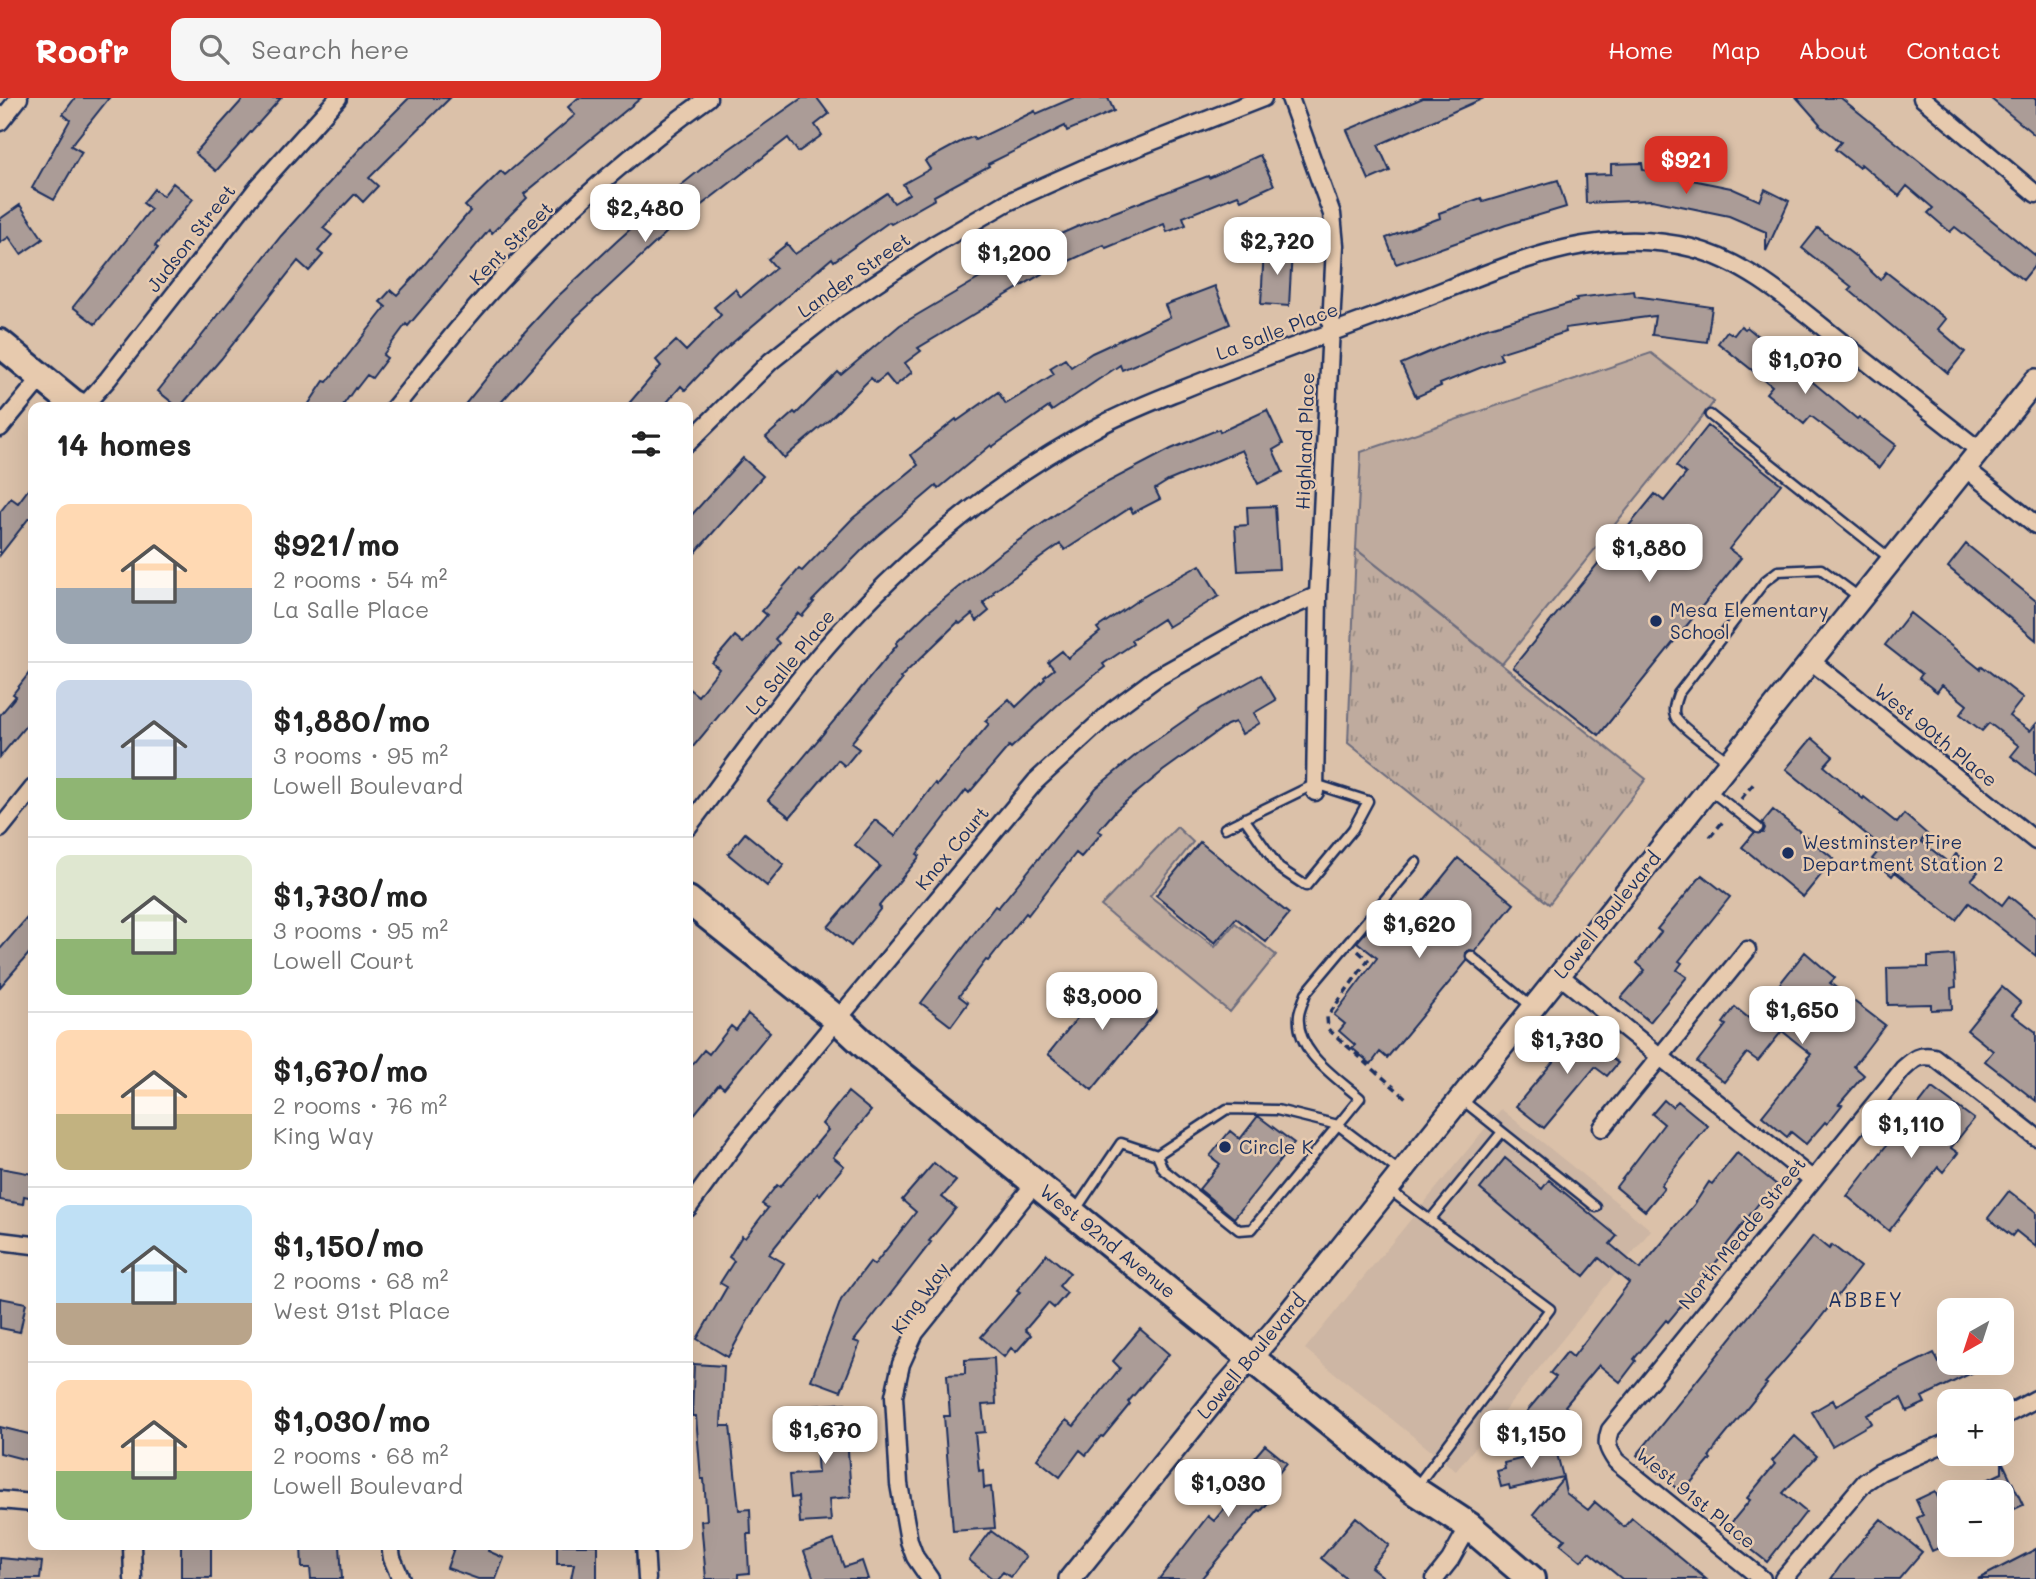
<!DOCTYPE html>
<meta charset="utf-8">
<style>
:root{--surface:#fff;--page:#f6f6f6;--text:#222;--muted:#767676;--line:#e0e0e0;--accent:#d93025}
body{margin:0;font-family:Mali,sans-serif;background:var(--page);color:var(--text);height:100vh;display:flex;flex-direction:column;font-size:26px;white-space:nowrap}
*{box-sizing:border-box;margin:0}
p{font-size:23px;color:var(--muted)}
.icon{flex:none;width:38px;height:38px;fill:none;stroke:currentColor;stroke-width:2;stroke-linecap:round;stroke-linejoin:round}
.map{position:relative;flex:1;overflow:hidden}
.details{position:absolute;left:28px;top:304px;width:665px;height:1148px;display:flex;flex-direction:column;background:var(--surface);border-radius:14px;box-shadow:0 7px 28px #0002}
.details>*{flex:none}
.needle{width:46px;rotate:219deg}
.controls{position:absolute;left:1937px;top:1200px;display:grid;gap:14px}
.controls a{display:grid;place-items:center;width:77px;height:77px;border-radius:14px;background:var(--surface);box-shadow:0 7px 28px #0002;font-size:35px}
.price{position:absolute;translate:-50% -60px;padding:0 16px;border-radius:14px;background:#fff;color:#222;font-size:23px;line-height:46px;filter:drop-shadow(0 2px 4px #0008)}
.price::after{content:'';position:absolute;left:50%;top:42px;width:21px;height:16px;margin-left:-10px;background:inherit;clip-path:polygon(0 0,100% 0,50% 100%)}
.price.active{background:var(--accent);color:#fff}
ul{padding:0;list-style:none}
li{display:flex;align-items:center;gap:21px;height:175px;padding:0 28px}
li+li{border-top:2px solid var(--line)}
li span{display:grid;place-items:center;flex:none;width:196px;height:140px;border-radius:14px;color:#555}
li>.icon{margin-inline-start:auto}
span .icon{width:84px;height:84px;fill:#fffc;stroke-width:1}
li b{font-size:30px}
h2{display:flex;justify-content:space-between;align-items:center;height:84px;padding:0 28px;font-size:30px}
header{display:flex;align-items:center;gap:42px;box-sizing:border-box;height:98px;padding:0 35px;background:var(--accent);color:#fff}
header strong{font-size:33px}
nav{display:flex;gap:38px;margin-inline-start:auto;font-size:24px}
.search{width:490px;height:63px;background:var(--page);display:flex;align-items:center;gap:18px;box-sizing:border-box;padding:0 24px;border-radius:14px;color:var(--muted);font-size:26px}
.map>svg:first-child{display:block}
</style>
<header>
<strong>Roofr</strong>
<div class="search"><svg class="icon" aria-label="search" viewBox="0 0 24 24"><circle cx="10" cy="10" r="6"/><path d="M15 15l6 6"/></svg>Search here</div>
<nav><a>Home</a><a>Map</a><a>About</a><a>Contact</a></nav>
</header>
<div class="map">
<svg width="2036" height="1481" viewBox="0 0 2036 1481">
<defs>
<pattern id="grass-tufts" width="24" height="20" patternUnits="userSpaceOnUse" patternTransform="scale(1.75)"><rect width="24" height="20" fill="#bfab9e"/><path d="M3 7l-1-3M5 7V3M7 7l1-3M15 17l-1-3M17 17v-4M19 17l1-3" fill="none" stroke="#9a8c84"/></pattern>
</defs>
<rect width="100%" height="100%" fill="#dbc1a9"/>
<filter id="ink" filterUnits="userSpaceOnUse"><feTurbulence type="fractalNoise" baseFrequency=".0143" numOctaves="2"/><feDisplacementMap in="SourceGraphic" scale="14" xChannelSelector="R" yChannelSelector="G"/><feConvolveMatrix kernelMatrix="1 2 1 2 8 2 1 2 1" color-interpolation-filters="sRGB"/></filter>
<g filter="url(#ink)">
<!-- built -->
<path fill="#cdb6a4" d="M1501 1011 1651 1132 1456 1373 1305 1251Z"/>
<!-- grass -->
<path fill="url(#grass-tufts)" stroke="#6d6d7e" stroke-width="2" d="M1356 451 1646 681 1549 806 1348 645Z"/>
<!-- park -->
<path fill="#bfab9e" stroke="#6d6d7e" stroke-width="2" d="M1651 255 1714 304 1502 566 1356 451 1361 354Z
M1177 729 1193 744 1150 798 1215 849 1235 825 1276 857 1230 914 1101 808Z"/>
<!-- building -->
<path fill="#ab9c97" stroke="#1b2f5e" stroke-width="2" d="M75 0H109L71 48 82 54 54 102 32 90 70 22 63 16Z
M244 0H281L216 73 195 55Z
M409 0H450L369 80 378 88 363 104 355 96 323 130 332 137 318 153 323 157 309 173 298 163 221 261 179 310 158 293 281 138 377 32Z
M578 0H641L524 96 527 100 492 135 489 132 408 228 406 226 383 257 387 260 372 280 367 277 356 291 355 290 341 310H306L324 283 327 284 386 209 380 204 391 192 397 197 414 179 470 113 465 108 501 73 505 77 575 17 568 9Z
M802 0H817L829 16 815 27 822 37 798 54 788 40 668 133 574 221 575 222 496 310H462L520 239 554 202 617 143 665 100 705 68Z
M1073 0H1108L1114 13 1067 33 1065 28 988 66 989 68 934 98 935 101 891 126 889 124 834 163 832 160 717 258 685 292 681 288 662 310H625L661 268 656 262 676 243 686 253 721 217 714 209 735 191 741 199 776 170 768 161 787 146 795 156 887 95 894 105 909 96 903 86 930 71 925 63 964 42 973 39 975 42 1035 13 1036 16Z
M1423 0H1484L1378 47 1390 73 1369 82 1347 32Z
M1797 0H1841L2036 158V166L2023 182 1955 129 1950 134 1928 115 1933 110 1907 88 1899 98 1861 66 1859 70 1835 51 1841 44 1819 27 1820 26Z
M1990 0H2036V38Z
M1260 57 1274 87 1241 102 1238 97 1183 119 1186 127 1167 134 1164 126 1106 150 1104 147 1045 174 918 250 921 253 905 265 912 274 895 288 886 277 876 285 871 280 829 322 784 360 766 339 794 314 796 316 838 274 841 277 900 227 990 174 987 169 1006 158 1009 163 1040 145 1081 127 1208 78 1209 80Z
M1642 65 1643 72 1731 90 1760 103 1765 91 1789 103 1766 153V134L1729 118 1652 102 1586 105 1585 77 1611 76V66Z
M1558 82 1566 109 1506 127 1396 166 1386 140 1440 120 1439 115 1481 100 1483 104Z
M173 85 193 101 155 148 158 150 95 226 73 209 151 111 143 105 154 91 163 98Z
M20 107 43 141 21 156 9 139 0 145V121Z
M1818 130 1855 158 1880 182 1886 174 1946 221 1938 231 1965 254 1948 275 1849 192 1852 189 1802 150Z
M1264 150 1292 152 1289 208 1261 206Z
M1215 188 1230 226 1122 272 1120 267 1052 313 1049 309 992 349 991 347 938 391 936 388 870 444 812 503 814 504 802 518 798 515 775 541 779 545 688 655V590L698 598 719 571 712 565 735 538 743 545 767 517 762 513 799 471 802 473 853 420 918 367 911 357 956 321 957 323 998 294 1006 306 1054 276 1050 270 1065 261 1071 269 1092 255 1170 219 1165 207Z
M1634 193 1635 198 1712 209 1707 244 1652 237 1655 218 1565 230 1566 234 1499 255 1502 261 1440 286 1441 288 1416 299 1401 266 1483 231 1577 203 1576 200Z
M1741 228 1745 231 1747 229 1857 321 1859 319 1896 347 1879 370 1811 318 1804 326 1766 295 1772 288 1718 245 1727 233 1734 237Z
M1267 312 1283 346 1273 352 1283 374 1258 386 1242 352 1168 383 1155 391 1160 401 1133 415 1130 410 1065 452 1060 446 993 494 994 496 983 505 989 513 977 523 972 516 960 526 958 524 900 580 902 582 851 645 859 651 845 668 838 662 790 719 768 702 897 547 896 545 928 514 999 456 1083 397 1171 351 1219 331 1220 334Z
M1708 328 1781 386 1729 451 1741 460 1599 637 1513 569 1655 396 1664 403 1686 376 1676 368Z
M743 360 763 378 688 463V421Z
M33 385V420H29L0 457V414L11 400 18 405Z
M1275 408 1279 471 1238 473 1235 428 1248 427 1247 409Z
M1966 446 2036 503V542L1948 469Z
M1200 467 1219 498 1168 529 1163 521 1131 542 1133 546 1103 566 1105 569 1064 601 1011 650 1009 648 969 695 966 692 917 756 920 758 879 808 881 810 851 848 828 829 880 768 855 747 875 722 895 738 935 685 937 687 989 626 985 623 1009 601 1016 609 1045 581 1044 579 1054 571 1048 564 1062 553 1068 560 1100 534 1097 530 1141 500Z
M1910 515 1980 571 1982 568 2023 600 2009 618 2030 633 2036 626V678L2011 658 2019 648 1989 625 1982 633 1960 616 1967 607 1942 587 1937 594 1919 580 1922 576 1885 547Z
M33 570V619L0 659V617L16 598 13 596Z
M1261 577 1276 602 1254 615 1260 625 1242 636 1235 624 1227 627 1163 673 1117 711 1098 733 1102 735 1081 759 1076 755 1028 817 1026 815 988 863 986 862 959 898 968 905 951 928 921 905 995 808 998 810 1096 690 1142 652 1202 610Z
M1812 640 1833 658 1824 668 1863 701 1864 699 1897 725 1904 716 1927 736 1921 743 1949 765 1956 756 1978 774 1971 782 2002 807 2009 798 2036 820V858L1969 805 1956 822 1895 774 1892 778 1872 761 1882 749 1786 671Z
M1773 712 1834 761 1803 799 1742 749 1754 735H1763L1765 730 1762 725Z
M745 735 784 767 767 788 728 756Z
M1200 744 1289 816 1266 844 1236 820 1215 845 1156 797Z
M1458 760 1514 806 1475 853 1469 852 1466 854 1467 863 1387 960 1380 954 1371 966 1352 950 1355 947 1339 933 1345 926 1334 917 1377 860 1357 844 1377 821 1396 837Z
M1702 777 1730 799 1679 863 1682 865 1677 872 1687 879 1650 924 1621 900 1645 872 1637 865 1661 834 1657 831Z
M33 813V851L0 889V851Z
M1805 854 1835 880 1830 885 1885 927 1854 968 1864 977 1839 1006 1842 1007 1827 1026 1825 1024 1806 1046 1791 1034 1787 1039 1762 1018 1808 961 1807 960 1811 956 1782 933 1758 963 1747 955 1724 984 1697 964 1726 927 1723 925 1735 909 1751 922Z
M1954 857 1956 889 1951 890 1952 911 1931 912V906L1888 907 1887 870 1928 869V859Z
M1112 877 1157 913 1092 992 1048 956Z
M2002 889 2021 905 2012 916 2036 934V1003L1985 963 1993 953 1967 932Z
M748 916 770 934 724 990 719 986 688 1024V972L704 952 709 956 731 928 736 932Z
M1586 928 1613 949 1607 957 1618 965 1607 978 1595 969 1544 1030 1516 1008 1562 953 1565 955Z
M1932 990 1974 1021 1951 1050 1958 1055 1943 1074 1938 1069 1889 1133 1847 1098 1889 1044 1892 1046 1920 1010 1918 1008Z
M848 994 871 1013 833 1059 844 1068 820 1097 818 1095 769 1156 784 1165 751 1217 728 1259 697 1241 727 1189 720 1185 734 1163 729 1159 742 1138 745 1140 768 1110 762 1106 777 1087 780 1089 828 1032 822 1026Z
M1664 1002 1672 1009 1678 1003 1708 1028 1661 1087 1664 1090 1645 1113 1616 1089 1664 1026 1652 1016Z
M1258 1018 1294 1045 1234 1120 1199 1091 1220 1066 1210 1058 1230 1033 1240 1041Z
M1737 1055 1777 1087 1762 1107 1759 1105 1726 1148 1728 1150 1713 1168 1711 1167 1683 1206 1668 1224 1666 1222 1634 1261 1636 1263 1620 1284 1599 1267 1565 1308 1573 1315 1554 1336 1527 1313 1556 1279 1550 1275 1567 1254 1573 1259 1629 1185 1599 1160 1584 1178 1480 1091 1505 1060 1542 1091 1549 1082 1617 1138 1610 1146 1640 1171 1694 1107 1709 1084 1712 1086Z
M934 1065 956 1083 942 1099 956 1110 929 1143 931 1144 854 1243 860 1245 841 1293 811 1282 841 1202 870 1164 874 1167 916 1114 902 1102Z
M0 1070 33 1076V1100L24 1098 23 1106 0 1102Z
M2009 1093 2036 1114V1149L2016 1133 2012 1138 1988 1120Z
M1813 1138 1829 1151 1832 1147 1860 1169 1811 1232 1765 1285 1767 1286 1718 1346 1709 1359 1711 1361 1682 1395 1637 1357Z
M1047 1156 1070 1175 1059 1188 1067 1195 1054 1210 1048 1205 1025 1232 1031 1237 1016 1254 1011 1250 1004 1259 981 1239 1020 1194 1017 1192Z
M0 1200 26 1205 20 1234 0 1230Z
M1140 1231 1169 1256 1128 1304 1130 1306 1103 1339 1101 1338 1086 1357 1080 1352 1060 1379 1037 1361 1066 1322 1074 1328 1120 1270 1113 1263Z
M1934 1255 1939 1265H1992L1922 1299 1925 1305 1907 1313 1901 1300 1867 1317 1872 1325 1832 1348 1812 1314 1833 1302 1836 1308 1878 1282Z
M994 1260 996 1306 982 1307 985 1334 975 1335 979 1373 983 1372 984 1390 991 1389 995 1430 953 1433 944 1318H950L947 1277 965 1276V1262Z
M694 1266 724 1268 721 1328H730L739 1412 750 1411 751 1436H747L749 1475 739 1476V1481H706L701 1423 707 1422 704 1381H701L696 1318H692Z
M845 1305 851 1399 829 1401 831 1423 800 1425 798 1399 791 1400 789 1377 818 1375 813 1308Z
M0 1329 33 1337 27 1362 0 1355Z
M1795 1338 1817 1358 1783 1395 1806 1414 1767 1464 1726 1431 1750 1402 1747 1400 1775 1366 1772 1363Z
M1265 1347 1287 1365 1265 1392 1273 1399 1261 1413 1259 1412 1201 1481H1159L1208 1418 1214 1423 1238 1394 1230 1388Z
M1556 1352 1563 1379 1510 1391 1509 1387 1501 1389 1497 1373 1505 1371 1504 1365Z
M2002 1363 2023 1407 2002 1417V1395H1959L2002 1375Z
M1563 1380 1566 1395 1588 1412 1595 1404 1624 1429 1632 1420 1706 1481H1622L1589 1454 1581 1463 1560 1446 1565 1441 1533 1416Z
M1935 1393 1950 1425V1445L1932 1453 1917 1420 1923 1417 1916 1402Z
M1356 1419 1389 1447 1371 1469 1386 1481H1347L1321 1460Z
M1881 1421 1922 1454 1899 1481H1831L1843 1464Z
M991 1433 1026 1459 1011 1479 1003 1474 997 1481H993L969 1462Z
M834 1442 844 1469 862 1463 868 1481H814L804 1453Z
M181 1447H211V1480H181Z
M301 1447H340L342 1481H311L310 1470H302Z
M455 1447H490L488 1453 504 1460 496 1481H478L447 1470Z
M557 1447H597V1481H571L574 1466H557Z
M2036 1451V1481H1978Z
M0 1460 42 1464 40 1481H0Z"/>
<g fill="none" stroke-linecap="round" stroke-linejoin="round">
<!-- service casing -->
<g stroke="#1b2f5e" stroke-width="13">
<path id="service" d="M1710 317 1892 462
M1730 664C1719 656 1678 628 1675 618 1672 611 1676 602 1678 596L1765 483 1778 473 1821 471 1859 499
M1711 693 1758 730
M1225 730C1255 715 1285 701 1315 686L1368 703 1353 731 1306 788 1279 770 1244 720
M1471 858 1532 909
M1461 1001 1596 1109
M1399 1073 1338 1027 1360 1000C1336 979 1295 954 1299 917 1300 910 1304 902 1306 895L1416 764
M1388 1091 1550 1211 1416 1389
M1075 1113 1121 1045 1157 1057 1227 1011 1277 1012 1338 1027 1252 1131 1239 1132 1163 1071 1157 1057
M1430 1122 1502 1034"/>
</g>
<!-- minor casing -->
<g stroke="#1b2f5e" stroke-width="21">
<path id="minor" d="M1290 0 1332 116 1335 147 1318 497 1315 694
M1922 0 2036 96
M0 24 19 0
M83 309 108 281 259 88 338 0
M394 310C429 267 462 223 500 183 562 116 634 53 708 0
M0 330 42 279
M688 345 771 263 838 210 935 146 1006 105 1082 71 1263 0
M1965 370 2036 427
M1811 563 2036 743
M688 729C742 658 796 578 858 514 926 443 1006 378 1092 332 1122 315 1154 303 1186 290 1258 261 1332 234 1406 207 1499 172 1590 124 1692 150 1750 165 1798 210 1844 246 1889 281 1934 317 1979 352
M0 731 33 690
M1559 877 1813 1082
M1602 1030 1747 852
M688 1110 739 1040 1036 683 1113 612 1156 580 1252 526 1318 497
M0 1143 33 1147
M2002 1319 2036 1301
M0 1402 33 1405
M132 1447 133 1481
M390 1447 392 1460 401 1481
M645 1447 647 1481
M930 1481 915 1459 909 1443 899 1386 894 1298 901 1266 915 1235 1036 1084
M1435 1481 1450 1462 1469 1428
M1762 1481 1616 1363C1608 1351 1605 1346 1610 1332L1903 971C1914 961 1919 956 1934 959L2036 1039
M1783 1481 1865 1384 1880 1374 1950 1343"/>
</g>
<!-- tertiary casing -->
<g stroke="#1b2f5e" stroke-width="26">
<path id="tertiary" d="M1070 1481 1220 1295 1275 1232 2036 282"/>
</g>
<!-- primary casing -->
<g stroke="#1b2f5e" stroke-width="32">
<path id="primary" d="M0 245 73 305 83 310
M688 802 838 922 866 948 1414 1392 1469 1428 1531 1481"/>
</g>
<!-- path -->
<path stroke="#1b2f5e" stroke-width="3.5" stroke-dasharray="7 5" stroke-linecap="butt" d="M1741 701 1755 684
M1710 739 1725 721
M1358 853 1368 862 1327 919 1328 931 1406 1000"/>
<!-- service -->
<use href="#service" stroke="#e7caae" stroke-width="8"/>
<!-- minor -->
<use href="#minor" stroke="#e7caae" stroke-width="16"/>
<!-- tertiary -->
<use href="#tertiary" stroke="#e7caae" stroke-width="21"/>
<!-- primary -->
<use href="#primary" stroke="#e7caae" stroke-width="26"/>
</g>
</g>
<!-- markers -->
<g fill="#1b2f5e" stroke="#e7caae" stroke-width="2.5">
<circle cx="1656" cy="523" r="7"/>
<circle cx="1788" cy="755" r="7"/>
<circle cx="1225" cy="1049" r="7"/>
</g>
<g text-anchor="middle" stroke-width="5" stroke-linejoin="round" paint-order="stroke">
<!-- street labels -->
<g font-size="19" fill="#1b2f5e" stroke="#e7caae">
<text transform="translate(191 140) rotate(-52)" y="7">Judson Street</text>
<text transform="translate(511 145) rotate(-45)" y="7">Kent Street</text>
<text transform="translate(854 177) rotate(-35)" y="7">Lander Street</text>
<text transform="translate(1277 233) rotate(-21)" y="7">La Salle Place</text>
<text transform="translate(1305 343) rotate(-88)" y="7">Highland Place</text>
<text transform="translate(790 564) rotate(-51)" y="7">La Salle Place</text>
<text transform="translate(1936 637) rotate(39)" y="7">West 90th Place</text>
<text transform="translate(952 750) rotate(-50)" y="7">Knox Court</text>
<text transform="translate(1607 817) rotate(-51)" y="7">Lowell Boulevard</text>
<text transform="translate(1742 1135) rotate(-51)" y="7">North Meade Street</text>
<text transform="translate(1108 1143) rotate(39)" y="7">West 92nd Avenue</text>
<text transform="translate(920 1200) rotate(-54)" y="7">King Way</text>
<text transform="translate(1251 1258) rotate(-50)" y="7">Lowell Boulevard</text>
<text transform="translate(1696 1400) rotate(39)" y="7">West 91st Place</text>
</g>
<!-- poi labels -->
<g font-size="19" fill="#1b2f5e" stroke="#e7caae" text-anchor="start">
<text x="1670" y="519">Mesa Elementary<tspan x="1670" dy="22">School</tspan></text>
<text x="1802" y="751">Westminster Fire<tspan x="1802" dy="22">Department Station 2</tspan></text>
<text x="1239" y="1056">Circle K</text>
</g>
<!-- neighbourhood labels -->
<g font-size="21" letter-spacing="2" fill="#1b2f5e" stroke="#e7caae">
<text x="1866" y="1209">ABBEY</text>
</g>
</g>
</svg>
<div class="controls">
<a><svg class="needle" viewBox="-14 -14 28 28"><path d="M0-13l5 13h-10z" fill="#e53935"/><path d="M0 13l5-13h-10z" fill="#767676"/></svg></a>
<a>+</a>
<a>−</a>
</div>
<b class="price active" style="left:1686px;top:98px">$921</b>
<b class="price" style="left:645px;top:146px">$2,480</b>
<b class="price" style="left:1277px;top:179px">$2,720</b>
<b class="price" style="left:1014px;top:191px">$1,200</b>
<b class="price" style="left:1805px;top:298px">$1,070</b>
<b class="price" style="left:1649px;top:486px">$1,880</b>
<b class="price" style="left:1419px;top:862px">$1,620</b>
<b class="price" style="left:1102px;top:934px">$3,000</b>
<b class="price" style="left:1802px;top:948px">$1,650</b>
<b class="price" style="left:1567px;top:978px">$1,730</b>
<b class="price" style="left:1911px;top:1062px">$1,110</b>
<b class="price" style="left:825px;top:1368px">$1,670</b>
<b class="price" style="left:1531px;top:1372px">$1,150</b>
<b class="price" style="left:1228px;top:1421px">$1,030</b>
<section class="details">
<h2>14 homes<svg class="icon" aria-label="filters" viewBox="0 0 24 24"><path d="M4 7h16M4 17h16"/><circle cx="9" cy="7" r="2"/><circle cx="15" cy="17" r="2"/></svg></h2>
<ul>
<li><span style="background:linear-gradient(#ffd9b3 60%,#9aa5b1 0)"><svg class="icon" aria-label="home" viewBox="0 0 24 24"><path d="M3 11l9-7 9 7M6 9v11h12V9"/></svg></span><div><b>$921/mo</b><p>2 rooms · 54 m²</p><p>La Salle Place</p></div></li>
<li><span style="background:linear-gradient(#c9d6e8 70%,#8fb573 0)"><svg class="icon" aria-label="home" viewBox="0 0 24 24"><path d="M3 11l9-7 9 7M6 9v11h12V9"/></svg></span><div><b>$1,880/mo</b><p>3 rooms · 95 m²</p><p>Lowell Boulevard</p></div></li>
<li><span style="background:linear-gradient(#dfe7d0 60%,#8fb573 0)"><svg class="icon" aria-label="home" viewBox="0 0 24 24"><path d="M3 11l9-7 9 7M6 9v11h12V9"/></svg></span><div><b>$1,730/mo</b><p>3 rooms · 95 m²</p><p>Lowell Court</p></div></li>
<li><span style="background:linear-gradient(#ffd9b3 60%,#c2b280 0)"><svg class="icon" aria-label="home" viewBox="0 0 24 24"><path d="M3 11l9-7 9 7M6 9v11h12V9"/></svg></span><div><b>$1,670/mo</b><p>2 rooms · 76 m²</p><p>King Way</p></div></li>
<li><span style="background:linear-gradient(#bfe0f5 70%,#b9a48a 0)"><svg class="icon" aria-label="home" viewBox="0 0 24 24"><path d="M3 11l9-7 9 7M6 9v11h12V9"/></svg></span><div><b>$1,150/mo</b><p>2 rooms · 68 m²</p><p>West 91st Place</p></div></li>
<li><span style="background:linear-gradient(#ffd9b3 65%,#8fb573 0)"><svg class="icon" aria-label="home" viewBox="0 0 24 24"><path d="M3 11l9-7 9 7M6 9v11h12V9"/></svg></span><div><b>$1,030/mo</b><p>2 rooms · 68 m²</p><p>Lowell Boulevard</p></div></li>
</ul>
</section>
</div>
